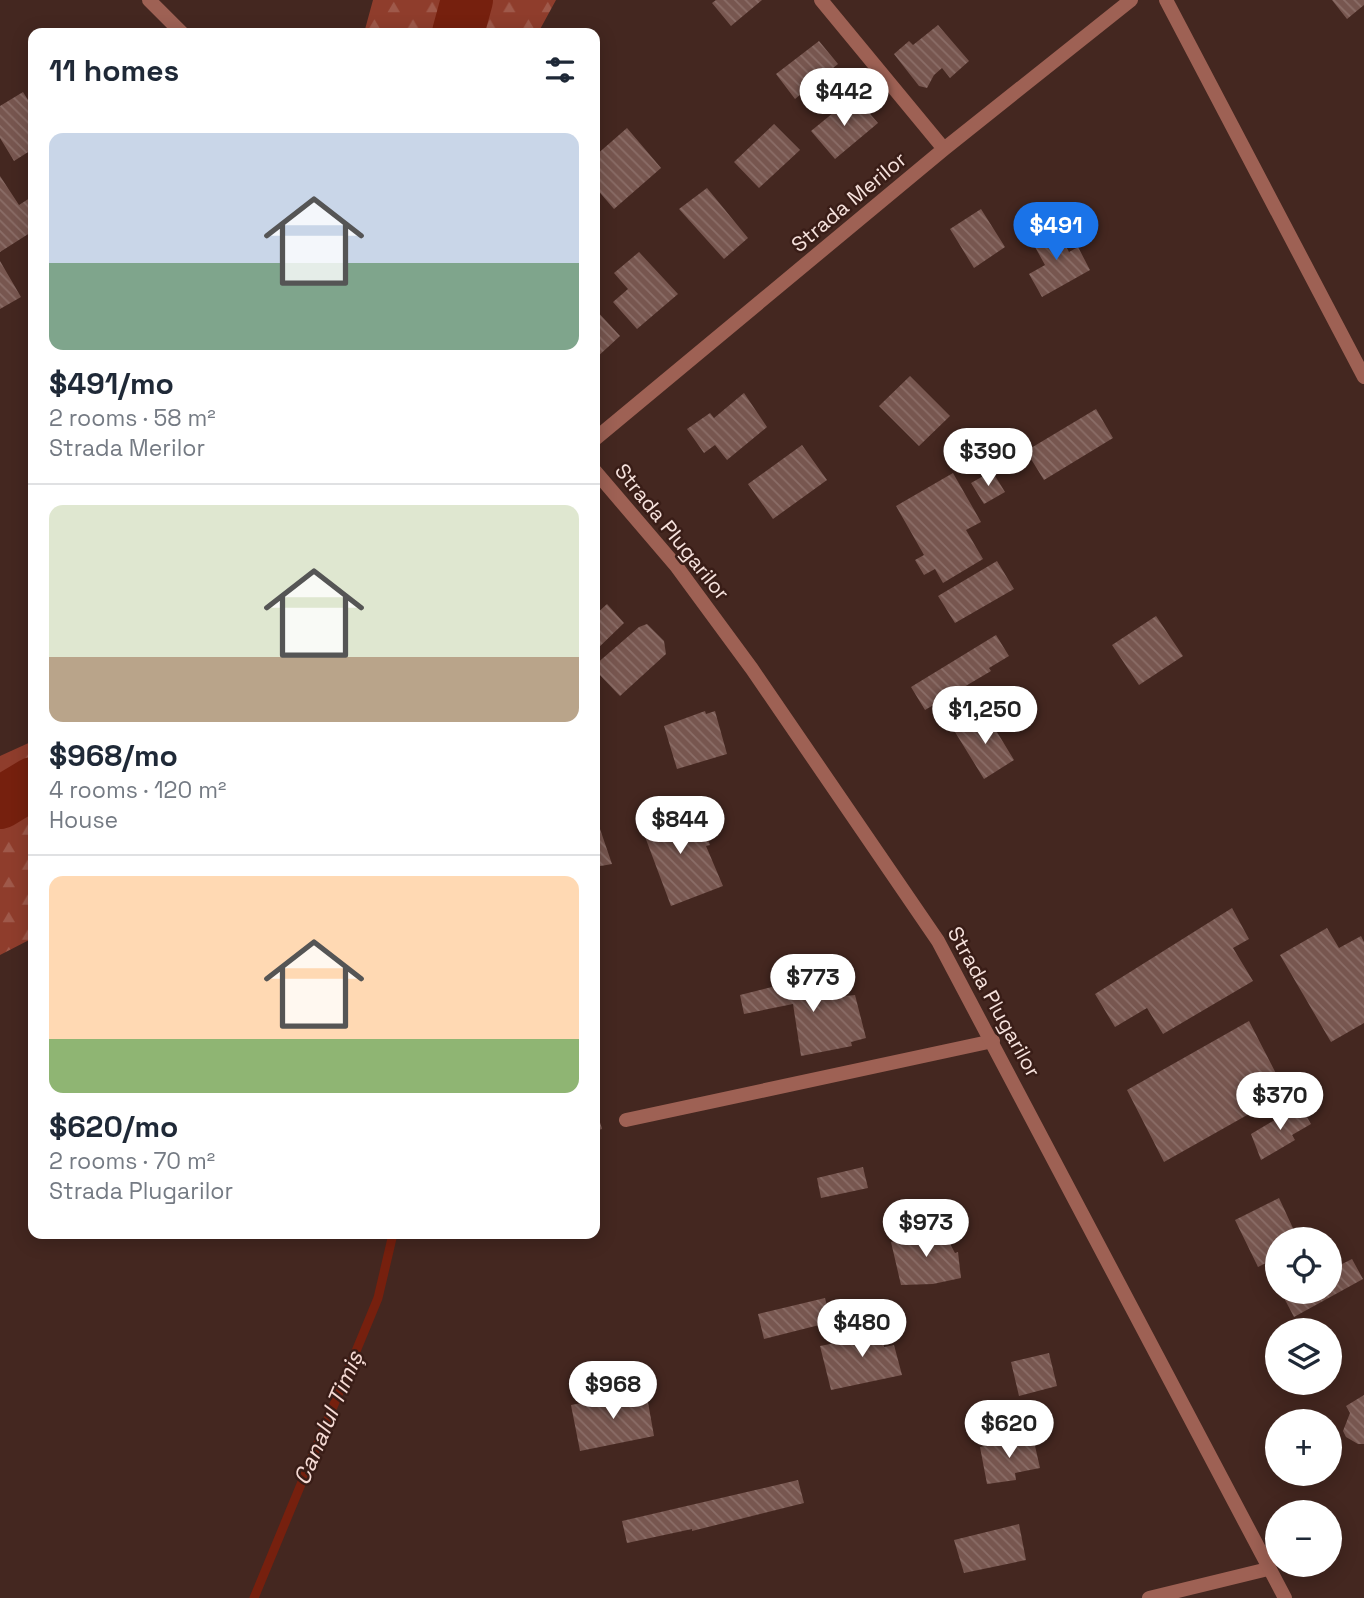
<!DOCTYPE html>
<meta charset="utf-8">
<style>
:root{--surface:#fff;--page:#f6f6f7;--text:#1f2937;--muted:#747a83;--line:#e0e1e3;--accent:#1a73e8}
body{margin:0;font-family:"Space Grotesk",sans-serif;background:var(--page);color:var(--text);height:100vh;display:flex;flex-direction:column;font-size:26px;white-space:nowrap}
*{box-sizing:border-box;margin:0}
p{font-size:23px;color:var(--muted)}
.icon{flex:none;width:38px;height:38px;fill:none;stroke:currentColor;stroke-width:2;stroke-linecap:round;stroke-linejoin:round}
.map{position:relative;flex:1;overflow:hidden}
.details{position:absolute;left:28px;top:28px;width:572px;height:1211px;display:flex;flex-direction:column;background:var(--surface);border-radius:14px;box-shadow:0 4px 18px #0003}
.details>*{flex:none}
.controls{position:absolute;left:1265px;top:1227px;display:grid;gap:14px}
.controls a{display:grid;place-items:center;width:77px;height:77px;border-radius:50%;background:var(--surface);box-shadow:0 4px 18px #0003;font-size:35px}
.price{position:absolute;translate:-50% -60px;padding:0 16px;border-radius:24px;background:#fff;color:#222;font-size:23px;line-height:46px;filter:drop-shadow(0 2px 4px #0008)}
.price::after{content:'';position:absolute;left:50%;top:42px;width:21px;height:16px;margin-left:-10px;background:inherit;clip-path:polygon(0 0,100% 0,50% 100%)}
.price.active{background:var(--accent);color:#fff}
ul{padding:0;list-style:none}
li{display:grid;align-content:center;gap:14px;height:371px;padding:0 21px}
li+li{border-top:2px solid var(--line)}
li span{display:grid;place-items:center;height:217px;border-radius:14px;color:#555}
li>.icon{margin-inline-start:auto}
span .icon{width:126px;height:126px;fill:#fffc;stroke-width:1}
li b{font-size:30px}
h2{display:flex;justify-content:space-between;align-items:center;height:84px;padding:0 21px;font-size:30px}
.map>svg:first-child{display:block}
</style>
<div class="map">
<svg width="1364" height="1598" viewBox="0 0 1364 1598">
<defs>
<pattern id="forest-firs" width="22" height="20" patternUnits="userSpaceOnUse" patternTransform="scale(1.75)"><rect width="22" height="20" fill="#8f3d2c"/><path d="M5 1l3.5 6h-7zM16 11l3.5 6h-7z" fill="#9f594a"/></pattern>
<pattern id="building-back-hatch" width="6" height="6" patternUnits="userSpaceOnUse" patternTransform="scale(1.75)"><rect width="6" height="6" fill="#77564f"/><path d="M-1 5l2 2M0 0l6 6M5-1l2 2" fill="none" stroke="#8b6e68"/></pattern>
</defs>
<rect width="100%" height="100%" fill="#442720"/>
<!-- forest -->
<path fill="url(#forest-firs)" d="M373 0H556L538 33H364Z
M33 741V938L0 955V756Z"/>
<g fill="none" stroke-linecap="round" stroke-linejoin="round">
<!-- stream -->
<path stroke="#76200e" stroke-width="9" d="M254 1598 378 1298 393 1234"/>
<!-- river -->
<path stroke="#76200e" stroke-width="52" d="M458 33 467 0
M0 803 33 783"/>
</g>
<!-- building -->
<path fill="url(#building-back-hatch)" d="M716 0H762L731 26 712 3Z
M1332 0H1364V5L1347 19Z
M938 25 969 61 950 78 942 68 934 75 927 88 919 86 894 54 909 41 913 45Z
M819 41 838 64 795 99 776 74Z
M23 92 30 103 33 100V149L14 161 0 138V106Z
M850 99 854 103 858 100 878 123 835 159 811 131Z
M774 124 800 150 759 188 734 162Z
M627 128 661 168 614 209 595 187V156Z
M0 176 19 205 33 196V231L0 252Z
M707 188 748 238 724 259 679 209Z
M981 209 1005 247 974 268 950 229Z
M1054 225 1069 252 1078 247 1090 270 1042 297 1029 274 1045 265 1030 238Z
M639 252 678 294 637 329 613 302 628 289 614 273Z
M0 261 21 297 0 309Z
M595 309 620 336 595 359Z
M910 376 950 416 919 446 879 406Z
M744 393 767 427 727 460 715 445 704 453 687 429 710 413 714 418Z
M1096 409 1113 438 1044 480 1026 451Z
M802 445 827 480 773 519 748 484Z
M992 471 1005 492 984 504 971 483Z
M953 473 981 522 966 530 983 559 943 583 935 569 924 575 915 560 924 555 896 506Z
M997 561 1014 589 955 623 938 596Z
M607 604 624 623 595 651V615Z
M1156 616 1183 656 1139 685 1112 645Z
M647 624 664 641 666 654 620 696 595 670V665L639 627Z
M996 635 1009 656 989 668 991 671 925 710 911 687Z
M705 711 706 714 715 711 727 754 677 769 664 726Z
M986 714 1014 760 984 779 955 732Z
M671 804 682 832 703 826 710 845 706 846 723 886 671 906 638 818Z
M600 829 612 864 595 867V831Z
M1232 908 1249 939 1233 948 1253 981 1163 1034 1147 1008 1115 1027 1095 994Z
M1327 928 1339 948 1361 936 1364 942V1023L1331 1042 1280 955Z
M799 980 802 987 832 980 835 997 855 995 866 1038 851 1042 852 1046 801 1056 793 1004 744 1014 740 995Z
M1249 1021 1286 1093 1164 1162 1127 1090Z
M595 1105 602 1129 595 1131Z
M1300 1105 1311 1124 1292 1135 1295 1140 1261 1160 1251 1134Z
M863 1167 868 1188 821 1198 817 1178Z
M1279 1198 1298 1239H1278V1257L1258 1267 1235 1220Z
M942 1229 955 1253 958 1252 961 1278 933 1284 901 1285 891 1242Z
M1352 1259 1363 1279 1294 1317 1283 1296 1291 1292H1330V1270Z
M825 1298 831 1322 764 1339 758 1314Z
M893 1323 896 1335 882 1337 884 1347 894 1345 902 1375 831 1390 820 1346 866 1337 865 1329Z
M1049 1353 1057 1386 1019 1396 1011 1362Z
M646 1391 654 1436 580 1451 571 1405Z
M1364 1395V1444H1358L1346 1437 1343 1431 1350 1413 1346 1406Z
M1033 1437 1040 1468 1015 1473 1016 1480 987 1484 980 1447Z
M798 1480 804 1503 692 1531V1529L627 1543 622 1521Z
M1019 1524 1026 1560 964 1573 954 1540Z"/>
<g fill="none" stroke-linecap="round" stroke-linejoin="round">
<!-- service -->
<path stroke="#9e6154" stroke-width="14" d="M626 1120 993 1041
M1149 1598 1268 1569"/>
<!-- minor -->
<path stroke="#9e6154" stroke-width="14" d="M821 0 944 149
M1166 0 1364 377
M595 439 944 149 1131 0"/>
<!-- tertiary -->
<path stroke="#9e6154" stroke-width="14" d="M149 0 182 33
M595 471 677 567 752 669 938 941 1285 1598"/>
</g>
<g text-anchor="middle" stroke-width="5" stroke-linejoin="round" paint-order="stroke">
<!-- street labels -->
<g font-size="21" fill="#f6e2dd" stroke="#391d17">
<text transform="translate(849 202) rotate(-40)" y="7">Strada Merilor</text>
<text transform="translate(672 532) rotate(51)" y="7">Strada Plugarilor</text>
<text transform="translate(994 1002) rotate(61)" y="7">Strada Plugarilor</text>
</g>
<!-- water labels -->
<g font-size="23" font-style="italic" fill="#f6dbd5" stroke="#391d17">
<text transform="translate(328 1418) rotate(-67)" y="8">Canalul Timiș</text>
</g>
</g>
</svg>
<div class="controls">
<a><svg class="icon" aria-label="locate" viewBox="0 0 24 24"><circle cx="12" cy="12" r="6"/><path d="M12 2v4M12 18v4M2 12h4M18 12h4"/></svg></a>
<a><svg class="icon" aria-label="layers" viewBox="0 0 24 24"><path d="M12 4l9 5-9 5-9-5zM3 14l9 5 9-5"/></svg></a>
<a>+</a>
<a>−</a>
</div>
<b class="price" style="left:844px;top:128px">$442</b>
<b class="price active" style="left:1056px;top:262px">$491</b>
<b class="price" style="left:988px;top:488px">$390</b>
<b class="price" style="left:985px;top:746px">$1,250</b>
<b class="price" style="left:680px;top:856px">$844</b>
<b class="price" style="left:813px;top:1014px">$773</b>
<b class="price" style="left:1280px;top:1132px">$370</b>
<b class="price" style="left:926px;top:1259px">$973</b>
<b class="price" style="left:862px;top:1359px">$480</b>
<b class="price" style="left:613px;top:1421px">$968</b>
<b class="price" style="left:1009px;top:1460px">$620</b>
<section class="details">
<h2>11 homes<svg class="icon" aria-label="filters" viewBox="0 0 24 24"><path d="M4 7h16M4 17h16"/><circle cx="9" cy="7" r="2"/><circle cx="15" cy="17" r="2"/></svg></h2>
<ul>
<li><span style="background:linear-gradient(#c9d6e8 60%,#7fa58c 0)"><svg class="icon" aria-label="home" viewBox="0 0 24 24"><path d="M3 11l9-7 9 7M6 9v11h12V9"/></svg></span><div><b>$491/mo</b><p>2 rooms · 58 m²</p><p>Strada Merilor</p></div></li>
<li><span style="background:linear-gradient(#dfe7d0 70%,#b9a48a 0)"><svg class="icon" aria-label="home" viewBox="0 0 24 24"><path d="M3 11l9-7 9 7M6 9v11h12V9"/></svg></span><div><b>$968/mo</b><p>4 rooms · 120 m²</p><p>House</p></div></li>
<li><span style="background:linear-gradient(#ffd9b3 75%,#8fb573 0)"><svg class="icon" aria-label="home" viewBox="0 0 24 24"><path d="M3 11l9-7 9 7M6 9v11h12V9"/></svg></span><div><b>$620/mo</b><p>2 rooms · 70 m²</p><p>Strada Plugarilor</p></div></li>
</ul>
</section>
</div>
